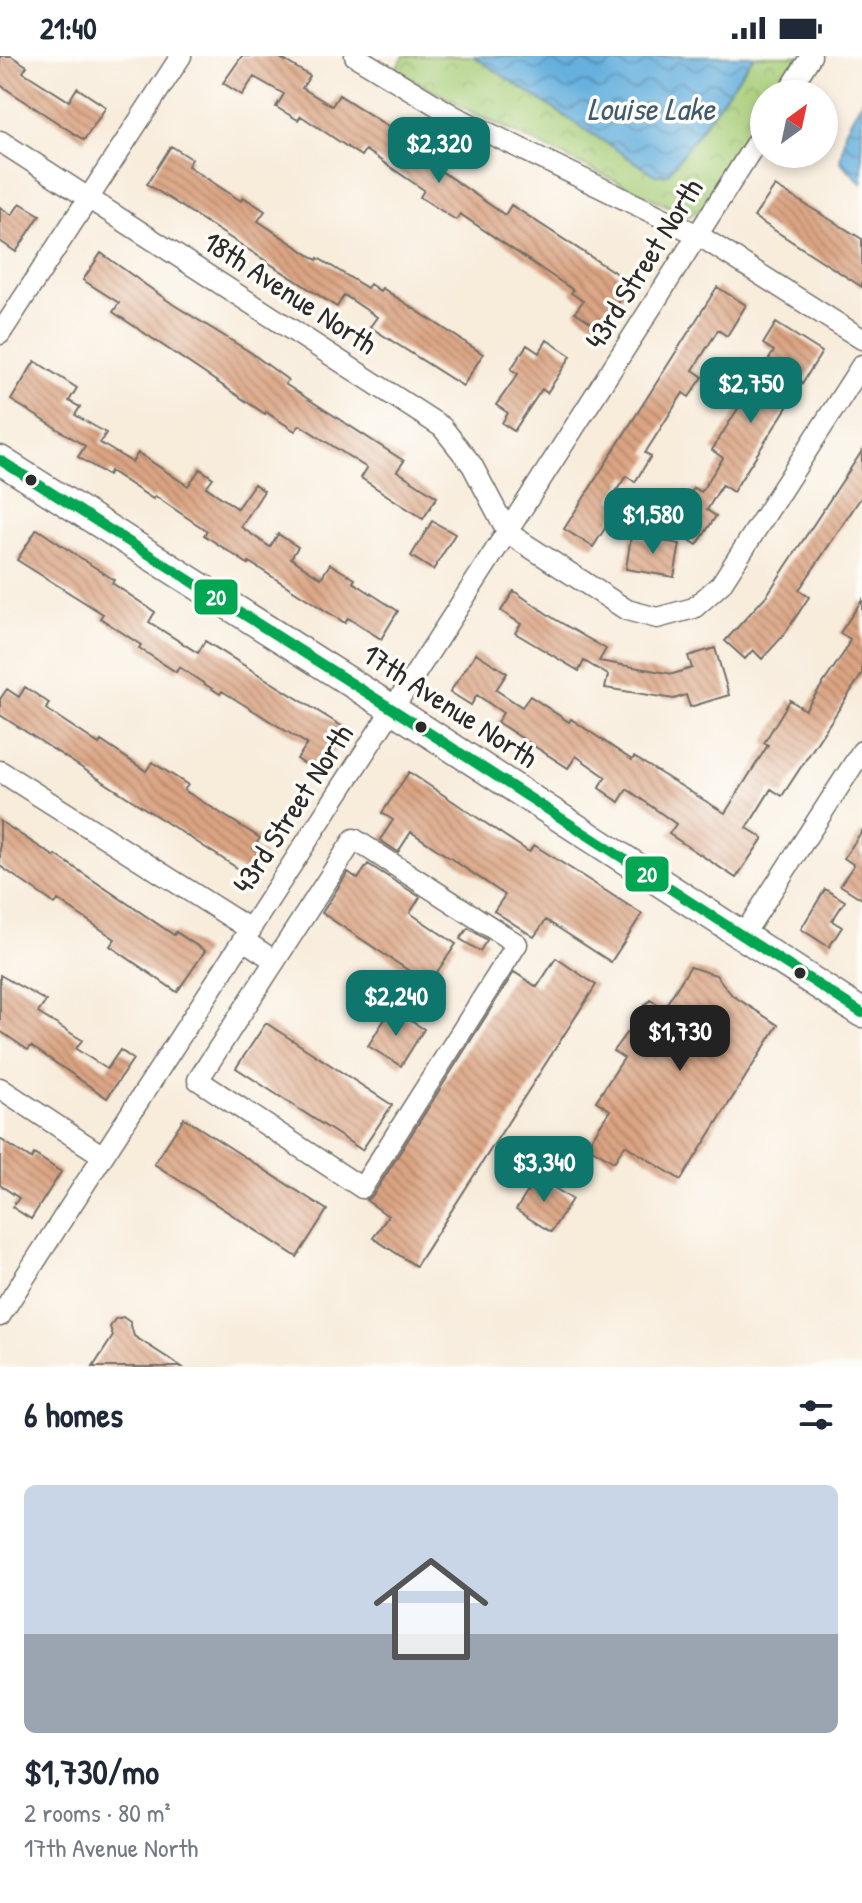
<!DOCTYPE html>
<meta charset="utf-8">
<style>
:root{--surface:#fff;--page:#f6f6f7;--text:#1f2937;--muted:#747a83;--accent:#0f766e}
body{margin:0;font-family:"Patrick Hand",sans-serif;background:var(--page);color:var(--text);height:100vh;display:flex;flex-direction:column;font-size:30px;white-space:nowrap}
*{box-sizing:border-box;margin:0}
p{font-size:26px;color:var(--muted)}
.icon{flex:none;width:44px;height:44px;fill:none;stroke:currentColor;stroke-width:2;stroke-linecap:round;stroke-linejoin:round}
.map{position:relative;height:1311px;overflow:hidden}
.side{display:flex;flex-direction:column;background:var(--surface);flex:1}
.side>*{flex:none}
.needle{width:52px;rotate:33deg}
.buttons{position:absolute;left:750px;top:24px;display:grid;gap:16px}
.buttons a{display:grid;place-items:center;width:88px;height:88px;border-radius:50%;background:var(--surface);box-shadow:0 4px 12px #0003;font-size:40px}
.price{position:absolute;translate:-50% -68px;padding:0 18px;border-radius:16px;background:var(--accent);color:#fff;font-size:26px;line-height:52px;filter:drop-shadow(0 2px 4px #0008)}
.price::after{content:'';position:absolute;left:50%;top:48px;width:24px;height:18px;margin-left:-12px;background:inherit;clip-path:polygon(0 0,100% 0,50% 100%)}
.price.selected{background:#222;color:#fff}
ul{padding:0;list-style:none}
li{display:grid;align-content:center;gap:16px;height:424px;padding:0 24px}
li span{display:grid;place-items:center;height:248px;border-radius:12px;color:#555}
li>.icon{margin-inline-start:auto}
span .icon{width:144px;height:144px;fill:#fffc;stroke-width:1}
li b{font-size:34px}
h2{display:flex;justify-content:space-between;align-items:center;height:96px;padding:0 24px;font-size:34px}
.status{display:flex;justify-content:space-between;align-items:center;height:56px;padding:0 40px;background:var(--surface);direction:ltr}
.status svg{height:22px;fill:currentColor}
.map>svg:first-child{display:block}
</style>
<div class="status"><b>21:40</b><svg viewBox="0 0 49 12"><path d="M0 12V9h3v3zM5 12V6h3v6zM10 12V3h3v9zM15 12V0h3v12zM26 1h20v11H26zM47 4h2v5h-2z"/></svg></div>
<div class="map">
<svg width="862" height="1311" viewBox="0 0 862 1311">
<defs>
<pattern id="park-crowns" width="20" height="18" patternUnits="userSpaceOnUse" patternTransform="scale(2)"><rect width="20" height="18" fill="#a6cc76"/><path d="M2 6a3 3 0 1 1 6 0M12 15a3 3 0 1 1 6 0" fill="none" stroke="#8faf66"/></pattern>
<pattern id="water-waves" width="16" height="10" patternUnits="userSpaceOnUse" patternTransform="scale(2)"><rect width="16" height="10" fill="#66b0de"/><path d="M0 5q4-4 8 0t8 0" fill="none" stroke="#548fb4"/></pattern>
<pattern id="building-back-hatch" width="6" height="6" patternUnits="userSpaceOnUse" patternTransform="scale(2)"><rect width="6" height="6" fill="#dba483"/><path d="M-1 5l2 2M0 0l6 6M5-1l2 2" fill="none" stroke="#b2866b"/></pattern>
</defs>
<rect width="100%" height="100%" fill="#fdfcf7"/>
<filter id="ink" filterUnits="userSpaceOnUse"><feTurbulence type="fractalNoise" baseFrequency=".0125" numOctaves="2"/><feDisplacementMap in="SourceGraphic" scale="16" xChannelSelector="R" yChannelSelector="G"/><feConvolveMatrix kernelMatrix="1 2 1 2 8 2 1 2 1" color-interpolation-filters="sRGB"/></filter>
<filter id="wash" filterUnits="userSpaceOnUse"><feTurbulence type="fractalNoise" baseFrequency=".006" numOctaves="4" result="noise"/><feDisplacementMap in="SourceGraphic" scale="32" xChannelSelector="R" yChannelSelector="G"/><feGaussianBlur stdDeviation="1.8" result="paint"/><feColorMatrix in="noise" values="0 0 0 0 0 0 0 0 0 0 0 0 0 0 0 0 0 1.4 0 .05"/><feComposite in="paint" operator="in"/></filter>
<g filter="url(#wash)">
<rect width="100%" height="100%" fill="#f8ecdb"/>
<!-- park -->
<path fill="url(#park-crowns)" stroke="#687c50" stroke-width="2" d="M404 0H473L656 119 668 118 754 0H799L775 38H764V55L701 153 689 160 474 57 395 14Z"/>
<!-- water -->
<path fill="url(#water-waves)" stroke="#486e84" stroke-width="2" d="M473 0H754L668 118 655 119Z
M862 43V128L840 105 845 75Z"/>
<g id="blocks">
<!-- building -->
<path fill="url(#building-back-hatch)" d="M0 0H11L27 10 23 16 69 45 77 32 106 51 84 84 0 29Z
M242 0H277L310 20 302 32 332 50 339 39 411 85 405 94 436 116 438 113 505 159 511 149 631 227 601 273 575 256 583 245 571 237 573 234 460 158 456 164 420 141 424 134 365 94 361 100 301 60 298 64 276 51 284 38 254 21 242 39 223 27Z
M171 90 192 103 188 110 241 145 243 141 265 155 258 165 317 204 318 202 367 232 370 228 380 235 382 232 483 298 463 330 370 271 377 261 344 239 337 251 147 128Z
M775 130 862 183V231L754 161Z
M20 147 40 159 16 196 0 185V151L12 159Z
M101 197 174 249 250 296 288 324 285 328 404 405 397 415 437 441 423 463 361 422 367 412 300 369 295 375 266 356 265 358 113 256 119 247 83 224Z
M717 231 746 249 727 280 718 274 693 314 703 321 689 341 683 337 645 397 651 400 635 426 626 420 611 443 620 449 593 491 564 473Z
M776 267 822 296 733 436 722 429 707 454 716 460 697 489 678 477 685 468 675 462 694 432 701 436 723 402 712 394 774 295 763 288Z
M547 284 571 300 547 337 542 333 514 375 502 367 508 357 496 349 518 318 511 313 527 289 539 297Z
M35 305 77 332 69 345 80 351 75 359 106 377 100 387 132 406 138 397 188 430 200 413 213 422 206 431 237 452 254 428 264 435 241 471 270 491 278 478 298 491 291 502 321 522 330 508 355 523 353 526 398 555 381 583 348 562 345 567 249 506 248 508 204 479 207 475 155 440 153 443 110 415 108 419 78 401 85 390 11 344Z
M862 395V440L799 534 809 541 784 579 762 603 753 594 745 603 725 585 767 539Z
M432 465 455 478 433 514 411 500Z
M37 473 114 524 112 527 155 556 149 566 198 597 205 585 348 674 319 717 297 703 307 688 222 635 220 638 179 611 176 616 139 592 141 589 100 562 103 558 17 504Z
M631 480 680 488 674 521 626 513Z
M514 535 553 562 606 593 599 605 673 618 692 612 688 600 715 592 729 639 690 651 686 639 674 643 605 632 608 619 584 605 579 615 515 577 521 568 501 555Z
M862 544V618L782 740 771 733 747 772 763 782 736 822 669 778 676 768 627 733 619 746 599 732 606 721 576 700 568 712 497 666 503 657 477 639 471 649 450 636 476 597 507 617 496 634 522 651 530 640 569 666 571 663 632 704 634 701 725 757 768 689 764 687 790 644 805 654 845 595 850 583 840 577Z
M25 631 49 647 46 653 99 688 101 685 146 715 152 706 188 729 184 734 260 782 253 792 265 800 251 821 0 659V643L7 633 19 641Z
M409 716 529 796 534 789 642 858 611 906 546 864 534 881 494 855 505 839 411 776 398 796 380 784 393 764 382 757Z
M0 765 55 801 56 799 174 879 176 876 205 895 177 936 110 890 115 883 58 844 55 848 0 810Z
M862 775V843L840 829 854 809 844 802Z
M368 808 420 841 410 857 456 888 429 928 322 857 348 816 358 823Z
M825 833 845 845 832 865 842 871 829 891 801 873Z
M468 872 487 884 480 895 460 883Z
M556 902 596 929 416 1210 373 1182 388 1160 366 1144 373 1139 514 916 537 931Z
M690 911 716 919 732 939 778 969 681 1124 625 1089 614 1106 587 1090 610 1054 596 1045 624 1002 613 995 627 976 630 978 639 955 650 944 664 952Z
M0 919 46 945 38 957 82 984 76 993 107 1013 120 994 133 1003 107 1042 31 990 28 994 0 975Z
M391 953 424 973 401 1010 368 990Z
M266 967 392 1049 362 1094 236 1012Z
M184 1062 327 1154 297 1201 154 1108Z
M0 1083 31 1103 34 1098 61 1116 31 1163 12 1151 19 1142 0 1129Z
M537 1121 572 1143 551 1176 516 1154Z
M123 1261 130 1266 134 1280 182 1311H93L113 1280 110 1271 115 1263Z"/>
</g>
</g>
<g filter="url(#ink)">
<use href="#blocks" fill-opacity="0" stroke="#736f69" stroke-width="2"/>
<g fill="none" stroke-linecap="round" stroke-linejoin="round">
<!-- street casing -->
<g stroke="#736f69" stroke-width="23">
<path id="street" d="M355 0 454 60 698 179 862 283
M787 38 811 0
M0 85 442 371 472 409 508 477 627 554 657 562 694 552 721 528 862 309
M0 278 181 0
M0 715 251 874
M742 881 862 695
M245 885 275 905 354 783 517 888 362 1132 198 1024 275 905
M0 1032 103 1100
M0 1260C254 864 513 472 764 74"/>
</g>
<!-- secondary casing -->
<g stroke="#736f69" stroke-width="31">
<path id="secondary" d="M0 404 394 654 862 957"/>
</g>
<!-- street -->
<use href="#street" stroke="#fff" stroke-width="20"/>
<!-- secondary -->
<use href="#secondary" stroke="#fff" stroke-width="28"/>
<!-- bus-1 casing -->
<g stroke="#fdfcf7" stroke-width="16">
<path id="bus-1" d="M0 404 394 654 862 957"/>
</g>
<!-- bus-1 -->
<use href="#bus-1" stroke="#00a651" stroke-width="10"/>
</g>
</g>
<!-- markers -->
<g fill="#2b2b2b" stroke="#fdfcf7" stroke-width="3">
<circle cx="31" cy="424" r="7"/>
<circle cx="421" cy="671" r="7"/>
<circle cx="800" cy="917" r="7"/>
</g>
<g text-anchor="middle" stroke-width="7" stroke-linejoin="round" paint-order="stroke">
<!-- street labels -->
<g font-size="30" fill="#2b2b2b" stroke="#fdfcf7">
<text transform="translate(644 208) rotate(-58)" y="10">43rd Street North</text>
<text transform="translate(290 237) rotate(33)" y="10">18th Avenue North</text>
<text transform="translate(450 650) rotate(33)" y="10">17th Avenue North</text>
<text transform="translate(293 753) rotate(-57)" y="10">43rd Street North</text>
</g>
<!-- water labels -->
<g font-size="32" font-style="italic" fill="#405a6a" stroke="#fdfcf7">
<text x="651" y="64">Louise Lake</text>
</g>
</g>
<g stroke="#fdfcf7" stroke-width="3">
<rect x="193" y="522" width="46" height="38" rx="8" fill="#00a651"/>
<rect x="624" y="799" width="46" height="38" rx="8" fill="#00a651"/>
</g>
<g font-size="22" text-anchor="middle" font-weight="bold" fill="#fff">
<text x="216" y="549">20</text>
<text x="647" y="826">20</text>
</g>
</svg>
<div class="buttons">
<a><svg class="needle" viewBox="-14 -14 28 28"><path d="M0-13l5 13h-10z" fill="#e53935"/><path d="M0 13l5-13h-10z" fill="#747a83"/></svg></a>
</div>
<b class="price" style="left:439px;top:129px">$2,320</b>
<b class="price" style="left:751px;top:369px">$2,750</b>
<b class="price" style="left:653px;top:500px">$1,580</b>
<b class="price" style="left:396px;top:982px">$2,240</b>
<b class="price selected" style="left:680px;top:1017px">$1,730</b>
<b class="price" style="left:544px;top:1148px">$3,340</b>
</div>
<section class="side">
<h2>6 homes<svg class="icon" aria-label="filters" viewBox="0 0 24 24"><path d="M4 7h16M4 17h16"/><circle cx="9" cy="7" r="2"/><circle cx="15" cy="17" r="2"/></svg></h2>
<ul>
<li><span style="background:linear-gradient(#c9d6e8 60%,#9aa5b1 0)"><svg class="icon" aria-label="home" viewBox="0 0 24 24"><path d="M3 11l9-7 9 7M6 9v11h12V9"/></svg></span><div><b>$1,730/mo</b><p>2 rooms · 80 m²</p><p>17th Avenue North</p></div></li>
</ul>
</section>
